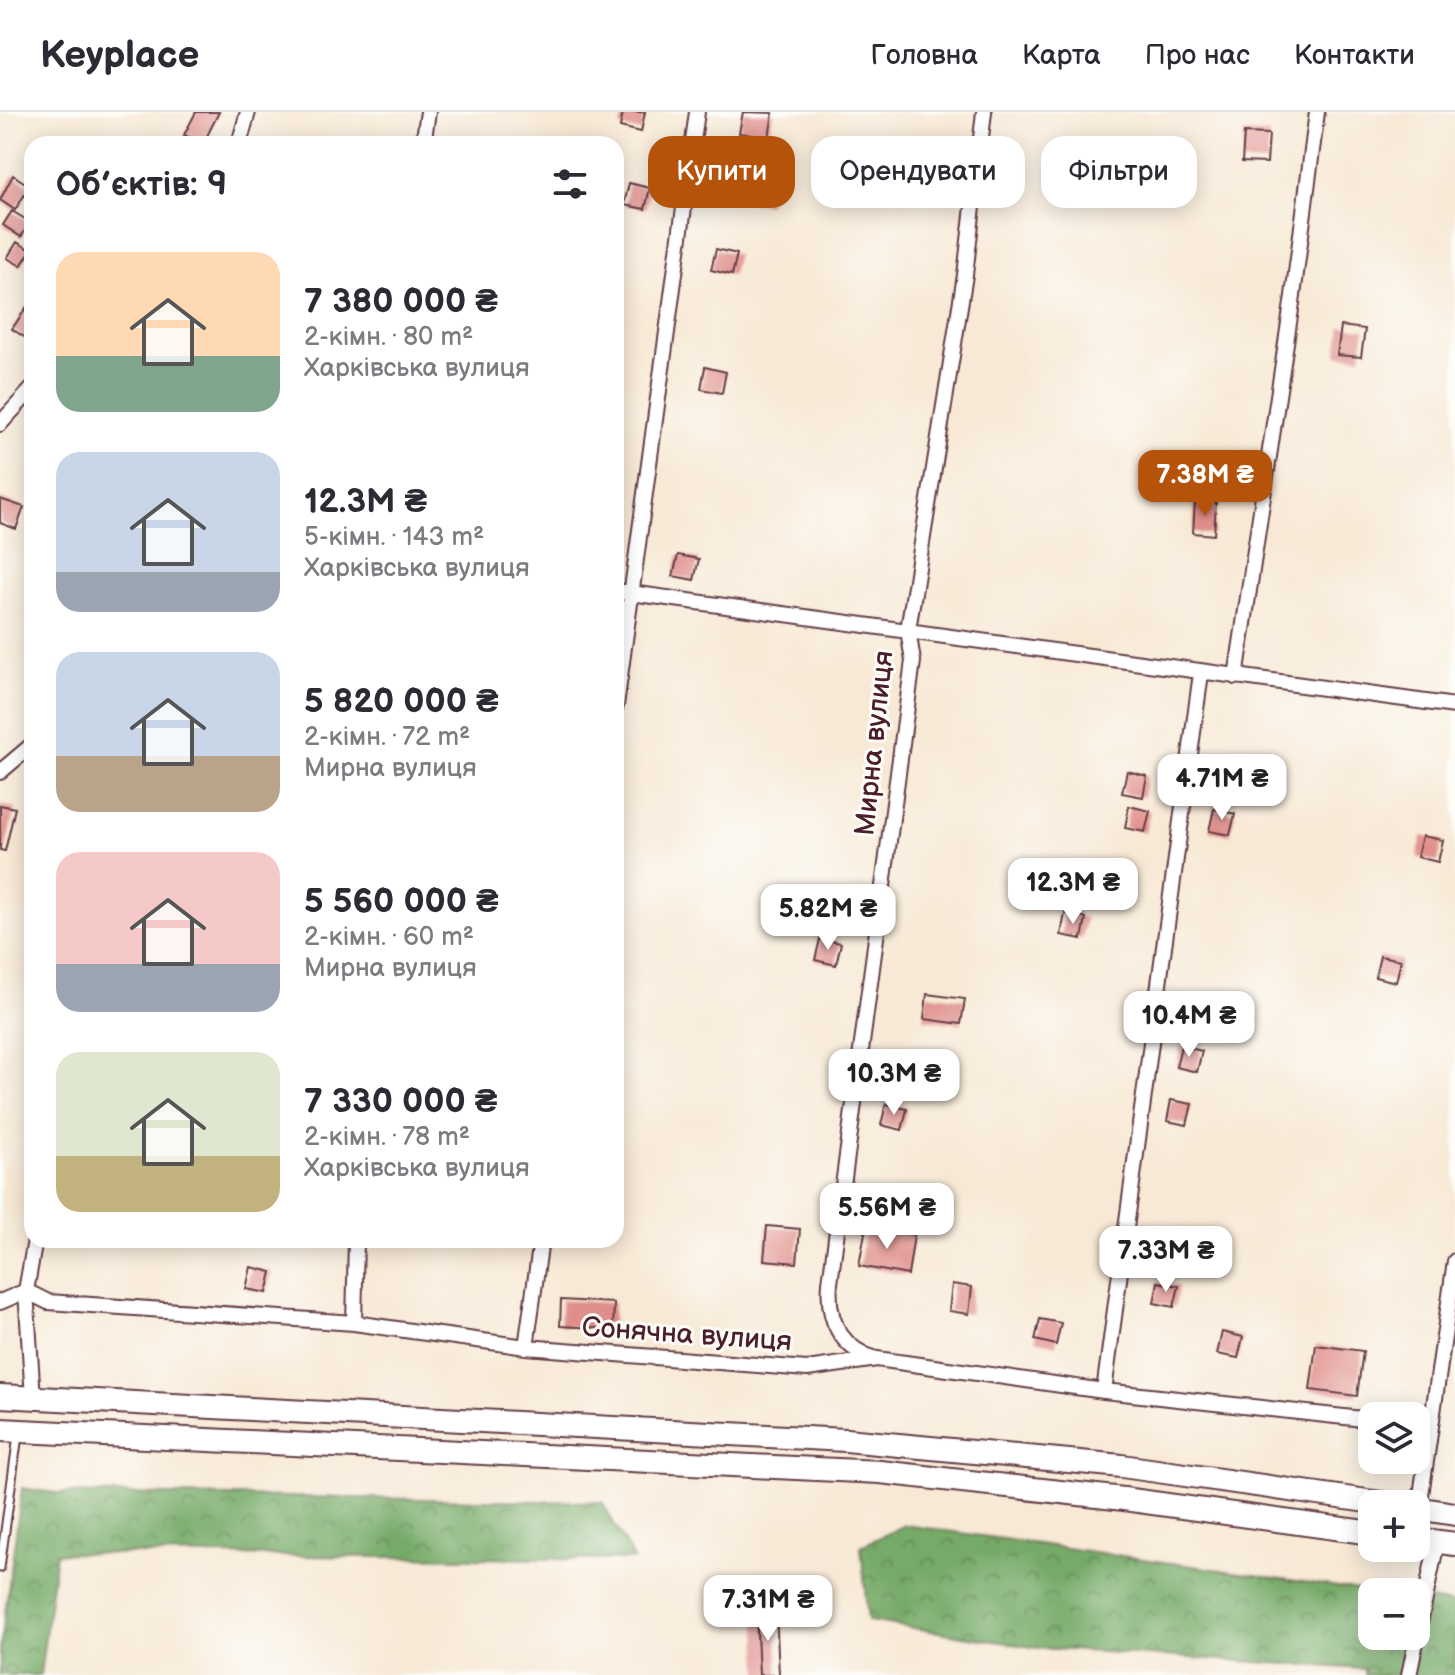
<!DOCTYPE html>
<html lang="uk">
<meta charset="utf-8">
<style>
:root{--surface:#fff;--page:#f2f2f3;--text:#2b2b33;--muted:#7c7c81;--line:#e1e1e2;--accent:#b45309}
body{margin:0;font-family:"Balsamiq Sans",sans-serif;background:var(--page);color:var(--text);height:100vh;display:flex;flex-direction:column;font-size:30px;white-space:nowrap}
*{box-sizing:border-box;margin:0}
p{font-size:26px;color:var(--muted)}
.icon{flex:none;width:44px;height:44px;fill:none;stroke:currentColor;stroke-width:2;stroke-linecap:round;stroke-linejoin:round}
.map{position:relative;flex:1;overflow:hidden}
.details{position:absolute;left:24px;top:24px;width:600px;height:1112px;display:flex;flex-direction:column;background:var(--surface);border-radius:24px;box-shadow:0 4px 20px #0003}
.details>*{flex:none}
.top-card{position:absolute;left:648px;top:24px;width:686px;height:72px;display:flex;gap:16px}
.fabs{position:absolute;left:1358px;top:1290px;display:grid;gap:16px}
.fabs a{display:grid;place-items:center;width:72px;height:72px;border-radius:16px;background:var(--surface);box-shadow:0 4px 20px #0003;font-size:40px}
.price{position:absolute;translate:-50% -68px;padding:0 18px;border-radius:16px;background:#fff;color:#222;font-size:26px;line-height:52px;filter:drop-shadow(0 2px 4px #0008)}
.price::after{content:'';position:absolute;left:50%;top:48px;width:24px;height:18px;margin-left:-12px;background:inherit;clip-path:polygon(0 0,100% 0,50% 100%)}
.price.current{background:var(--accent);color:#fff}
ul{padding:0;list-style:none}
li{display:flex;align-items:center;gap:24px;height:200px;padding:0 32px}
li span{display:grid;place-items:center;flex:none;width:224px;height:160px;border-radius:24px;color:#555}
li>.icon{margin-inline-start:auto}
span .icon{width:96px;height:96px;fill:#fffc;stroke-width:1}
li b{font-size:34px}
h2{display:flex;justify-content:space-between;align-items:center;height:96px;padding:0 32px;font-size:34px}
.pill{padding:0 28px;border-radius:24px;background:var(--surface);box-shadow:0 4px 20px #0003;font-size:28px;line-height:72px}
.pill.current{background:var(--accent);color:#fff}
header{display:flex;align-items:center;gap:48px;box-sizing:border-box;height:112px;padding:0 40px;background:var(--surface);border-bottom:2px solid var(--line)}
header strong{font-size:38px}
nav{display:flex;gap:44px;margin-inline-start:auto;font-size:28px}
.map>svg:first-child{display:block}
</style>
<header>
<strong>Keyplace</strong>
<nav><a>Головна</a><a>Карта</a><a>Про нас</a><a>Контакти</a></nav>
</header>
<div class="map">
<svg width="1455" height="1563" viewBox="0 0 1455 1563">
<defs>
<pattern id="forest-crowns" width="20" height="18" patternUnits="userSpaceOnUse" patternTransform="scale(2)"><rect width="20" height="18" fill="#76aa67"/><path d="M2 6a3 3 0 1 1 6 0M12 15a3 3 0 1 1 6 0" fill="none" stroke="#638a55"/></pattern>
</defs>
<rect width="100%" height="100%" fill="#fdfcf7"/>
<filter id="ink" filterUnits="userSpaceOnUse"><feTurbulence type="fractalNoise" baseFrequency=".0125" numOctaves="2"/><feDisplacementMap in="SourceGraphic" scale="16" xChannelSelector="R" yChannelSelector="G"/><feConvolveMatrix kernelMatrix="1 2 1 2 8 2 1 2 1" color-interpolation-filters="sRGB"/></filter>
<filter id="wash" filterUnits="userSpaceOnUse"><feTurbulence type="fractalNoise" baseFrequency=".006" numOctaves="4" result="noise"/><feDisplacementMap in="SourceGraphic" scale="32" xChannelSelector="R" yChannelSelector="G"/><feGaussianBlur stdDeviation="1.8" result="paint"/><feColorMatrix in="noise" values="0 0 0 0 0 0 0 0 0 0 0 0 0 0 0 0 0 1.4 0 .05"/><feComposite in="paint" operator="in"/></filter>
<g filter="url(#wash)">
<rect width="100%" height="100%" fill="#f8e9d6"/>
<!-- forest -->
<path fill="url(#forest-crowns)" stroke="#606449" stroke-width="2" d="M22 1376 56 1381 602 1390 634 1448 56 1441 40 1563H0V1538Z
M905 1413 1374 1480 1372 1524H1416V1486L1455 1492V1563H1365V1557L1039 1536 868 1509 861 1434Z"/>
<g id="blocks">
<!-- building -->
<path fill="#e08e8b" d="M196 0H219L203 32 184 23Z
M623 0H645L641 20 620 15Z
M743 0 773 1 769 26 739 21Z
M1244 21 1269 22 1267 51 1242 50Z
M13 63 30 74 15 98 0 88Z
M745 64 772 66 769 92 743 90Z
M629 71 650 76 645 97 624 93Z
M12 99 30 110 21 125 3 113Z
M17 130 31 138 21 154 7 146Z
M716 137 737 142 732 163 711 158Z
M32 187V230L12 217Z
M1341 214 1365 217 1361 245 1337 243Z
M705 255 726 260 722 281 701 277Z
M0 387 24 395 16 417 0 411Z
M1195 389 1216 390 1214 423 1193 421Z
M678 443 699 447 694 468 673 464Z
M1127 659 1147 664 1143 685 1122 681Z
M0 693 15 696 5 739 0 738Z
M1129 694 1150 699 1145 720 1125 716Z
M1214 697 1235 702 1230 723 1209 719Z
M1422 724 1443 728 1438 750 1417 745Z
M1065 801 1086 806 1082 827 1061 823Z
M820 827 841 831 836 853 815 848Z
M1380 844 1401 848 1396 870 1375 865Z
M927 882 965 887 961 912 924 907Z
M1181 934 1202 939 1197 960 1176 955Z
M1171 988 1192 992 1187 1013 1167 1009Z
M886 992 907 997 902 1018 881 1013Z
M767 1114 800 1117 797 1151 764 1148Z
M866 1115 914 1123 908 1163 859 1154Z
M251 1155 272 1160 267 1181 246 1177Z
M1158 1170 1179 1174 1174 1195 1154 1191Z
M952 1172 972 1175 969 1202 949 1199Z
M561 1188 614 1191 613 1217 560 1214Z
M1040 1207 1061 1211 1056 1233 1035 1228Z
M1222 1220 1243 1225 1238 1246 1217 1242Z
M1316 1233 1363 1239 1357 1284 1310 1278Z
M776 1498 779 1563H759L756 1499Z"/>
</g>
</g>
<g filter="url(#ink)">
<use href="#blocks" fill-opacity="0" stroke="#643d45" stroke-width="2"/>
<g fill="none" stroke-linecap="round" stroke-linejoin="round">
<!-- service casing -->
<g stroke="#643d45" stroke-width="11">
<path id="service" d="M0 1456 18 1323"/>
</g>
<!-- minor casing -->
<g stroke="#643d45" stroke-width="18">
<path id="minor" d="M239 32 248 0
M423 32 428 0
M0 312 32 277
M616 479 1455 594
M1236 565 1293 184 1317 0
M616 594 697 0
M0 660 32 633
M0 1190 26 1179 48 1190 354 1211 526 1235 807 1257 877 1247 1104 1279 1372 1308
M354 1211 356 1128
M526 1235 541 1128
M876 1247C839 1236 827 1206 830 1171L913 549 908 518 965 163 984 0
M1104 1279 1201 561
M33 1286 26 1179 35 1128
M1419 1397 1455 1149
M1409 1563 1437 1430"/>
</g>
<!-- trunk casing -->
<g stroke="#643d45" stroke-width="26">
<path id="trunk" d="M0 1284 846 1328 1122 1354 1388 1392
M0 1318 880 1360 1124 1387 1372 1421
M1416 1396 1455 1402
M1416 1427 1455 1432"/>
</g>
<!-- service -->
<use href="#service" stroke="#fff" stroke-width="7"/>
<!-- minor -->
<use href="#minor" stroke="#fff" stroke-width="14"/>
<!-- trunk -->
<use href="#trunk" stroke="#fff" stroke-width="22"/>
</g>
</g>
<g text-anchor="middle" stroke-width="6" stroke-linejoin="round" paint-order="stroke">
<!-- street labels -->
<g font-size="28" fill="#4a1f2b" stroke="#fdfcf7">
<text transform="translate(873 631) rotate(-84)" y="10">Мирна вулиця</text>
<text transform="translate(687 1221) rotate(4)" y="10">Сонячна вулиця</text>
</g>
</g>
</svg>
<div class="fabs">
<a><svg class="icon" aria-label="layers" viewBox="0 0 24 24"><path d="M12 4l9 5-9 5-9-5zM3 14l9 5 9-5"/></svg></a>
<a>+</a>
<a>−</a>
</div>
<b class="price current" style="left:1205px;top:406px">7.38M ₴</b>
<b class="price" style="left:1222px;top:710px">4.71M ₴</b>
<b class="price" style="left:1073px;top:814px">12.3M ₴</b>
<b class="price" style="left:828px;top:840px">5.82M ₴</b>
<b class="price" style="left:1189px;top:947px">10.4M ₴</b>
<b class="price" style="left:894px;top:1005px">10.3M ₴</b>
<b class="price" style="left:887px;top:1139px">5.56M ₴</b>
<b class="price" style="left:1166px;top:1182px">7.33M ₴</b>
<b class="price" style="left:768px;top:1531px">7.31M ₴</b>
<div class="top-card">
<a class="pill current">Купити</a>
<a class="pill">Орендувати</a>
<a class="pill">Фільтри</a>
</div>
<section class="details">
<h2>Об’єктів: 9<svg class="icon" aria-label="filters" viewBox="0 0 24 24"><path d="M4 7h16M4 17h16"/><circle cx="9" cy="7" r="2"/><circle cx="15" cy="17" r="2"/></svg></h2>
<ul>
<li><span style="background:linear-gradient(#ffd9b3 65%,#7fa58c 0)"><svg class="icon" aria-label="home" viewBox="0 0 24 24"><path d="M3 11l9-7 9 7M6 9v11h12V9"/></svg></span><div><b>7 380 000 ₴</b><p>2-кімн. · 80 m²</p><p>Харківська вулиця</p></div></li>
<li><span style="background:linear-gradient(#c9d6e8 75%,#9aa5b1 0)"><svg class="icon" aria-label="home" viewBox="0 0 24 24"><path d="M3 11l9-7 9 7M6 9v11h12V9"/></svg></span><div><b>12.3M ₴</b><p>5-кімн. · 143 m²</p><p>Харківська вулиця</p></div></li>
<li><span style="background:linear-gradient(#c9d6e8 65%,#b9a48a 0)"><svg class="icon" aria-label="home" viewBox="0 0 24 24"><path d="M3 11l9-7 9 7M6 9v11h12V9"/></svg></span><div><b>5 820 000 ₴</b><p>2-кімн. · 72 m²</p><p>Мирна вулиця</p></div></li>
<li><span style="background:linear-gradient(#f6c9c9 70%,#9aa5b1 0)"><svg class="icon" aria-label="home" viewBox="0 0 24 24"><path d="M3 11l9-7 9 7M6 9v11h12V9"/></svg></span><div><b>5 560 000 ₴</b><p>2-кімн. · 60 m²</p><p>Мирна вулиця</p></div></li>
<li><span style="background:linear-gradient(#dfe7d0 65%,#c2b280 0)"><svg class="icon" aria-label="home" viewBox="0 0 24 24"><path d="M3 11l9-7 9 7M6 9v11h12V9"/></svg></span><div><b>7 330 000 ₴</b><p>2-кімн. · 78 m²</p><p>Харківська вулиця</p></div></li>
</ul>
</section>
</div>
